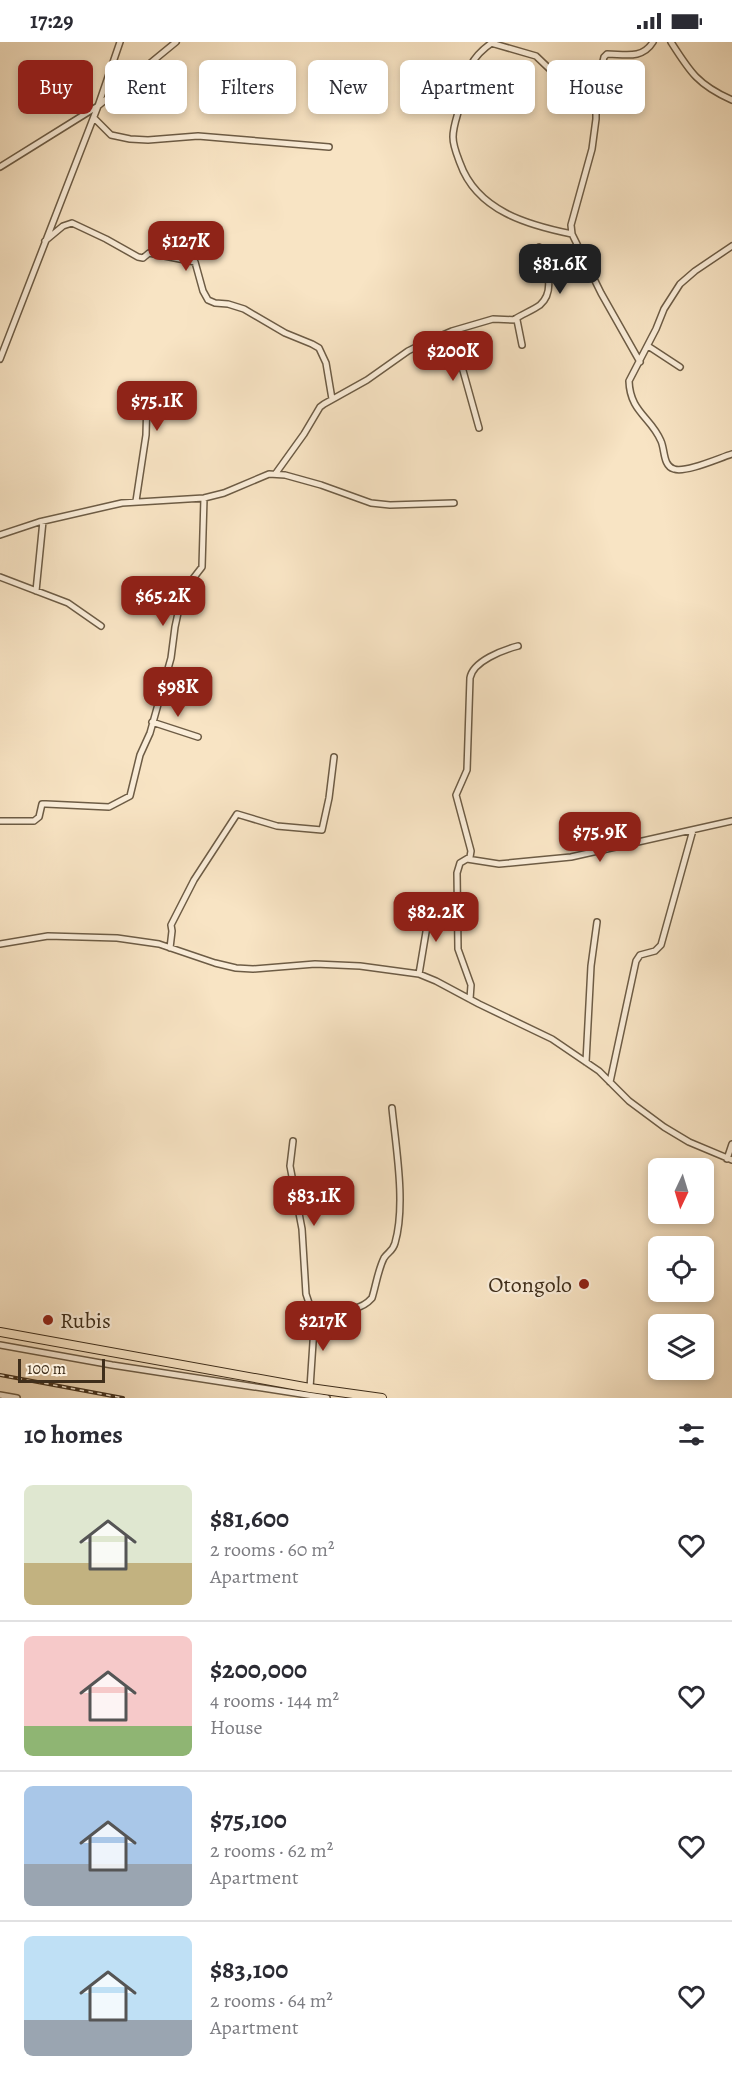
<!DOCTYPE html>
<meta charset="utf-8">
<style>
:root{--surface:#fff;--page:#f7f7f7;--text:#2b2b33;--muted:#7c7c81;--line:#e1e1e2;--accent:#8f2418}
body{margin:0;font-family:Alegreya,serif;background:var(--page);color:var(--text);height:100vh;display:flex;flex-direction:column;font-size:22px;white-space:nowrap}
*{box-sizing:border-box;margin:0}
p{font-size:20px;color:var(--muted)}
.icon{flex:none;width:33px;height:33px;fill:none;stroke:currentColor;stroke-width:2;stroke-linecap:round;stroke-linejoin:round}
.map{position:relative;height:1356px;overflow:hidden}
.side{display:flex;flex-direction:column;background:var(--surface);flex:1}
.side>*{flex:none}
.top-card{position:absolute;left:18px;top:18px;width:696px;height:54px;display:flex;gap:12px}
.needle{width:39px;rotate:184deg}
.controls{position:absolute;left:648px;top:1116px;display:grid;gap:12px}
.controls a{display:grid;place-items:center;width:66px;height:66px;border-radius:9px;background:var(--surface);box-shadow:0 3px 9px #0003;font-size:30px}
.scale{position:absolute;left:18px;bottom:15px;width:87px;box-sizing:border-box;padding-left:6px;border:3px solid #3f2e1b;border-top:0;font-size:16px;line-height:21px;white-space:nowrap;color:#3f2e1b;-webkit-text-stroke:4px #faedd9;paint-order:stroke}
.price{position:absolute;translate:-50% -51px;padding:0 14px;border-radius:12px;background:var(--accent);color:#fff;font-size:20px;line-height:39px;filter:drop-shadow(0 2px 3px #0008)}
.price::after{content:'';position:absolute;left:50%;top:36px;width:18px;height:14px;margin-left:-9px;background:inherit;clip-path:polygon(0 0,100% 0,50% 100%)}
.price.selected{background:#222;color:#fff}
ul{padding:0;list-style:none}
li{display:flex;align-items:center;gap:18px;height:150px;padding:0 24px}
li+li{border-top:2px solid var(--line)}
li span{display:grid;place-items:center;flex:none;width:168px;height:120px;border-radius:9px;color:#555}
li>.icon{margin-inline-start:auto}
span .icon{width:72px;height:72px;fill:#fffc;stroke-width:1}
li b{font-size:26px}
h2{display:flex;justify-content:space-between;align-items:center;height:72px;padding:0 24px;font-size:26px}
.tag{padding:0 21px;border-radius:9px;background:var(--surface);box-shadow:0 3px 9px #0003;font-size:21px;line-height:54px}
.tag.selected{background:var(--accent);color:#fff}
.status{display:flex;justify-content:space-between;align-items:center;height:42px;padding:0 30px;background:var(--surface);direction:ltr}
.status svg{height:16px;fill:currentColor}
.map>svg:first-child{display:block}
</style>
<div class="status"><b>17:29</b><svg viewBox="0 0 49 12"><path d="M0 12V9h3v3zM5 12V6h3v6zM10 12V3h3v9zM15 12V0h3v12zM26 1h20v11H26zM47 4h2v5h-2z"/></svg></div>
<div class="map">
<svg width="732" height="1356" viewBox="0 0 732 1356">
<rect width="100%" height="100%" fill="#f8e4c4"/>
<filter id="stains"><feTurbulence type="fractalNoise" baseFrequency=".00333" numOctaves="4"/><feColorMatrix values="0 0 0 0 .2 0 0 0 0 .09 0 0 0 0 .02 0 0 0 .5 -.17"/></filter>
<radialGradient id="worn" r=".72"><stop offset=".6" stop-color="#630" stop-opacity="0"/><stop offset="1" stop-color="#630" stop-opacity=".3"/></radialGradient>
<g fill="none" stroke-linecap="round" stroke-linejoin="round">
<!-- minor casing -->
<g stroke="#6d5c45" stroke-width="8">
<path id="minor" d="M493 0C468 17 467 31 461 58 459 71 453 82 453 95 453 104 457 113 460 121 477 169 528 183 572 192
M671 0C690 30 698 43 732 58
M491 1 536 14 578 54 595 58
M94 76 111 93 130 97 148 98 198 94 329 105
M0 125 98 64 120 0
M45 199 63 184 72 181 106 197 138 215 143 216 149 211 195 220 203 249 208 258 215 261 228 262 244 267 285 291 312 302 319 306 326 321 332 357
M732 204 695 229 680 242 664 267 656 287 629 339C630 370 651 375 661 399 665 408 663 424 674 427 686 431 719 416 732 412
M515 277C523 272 533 268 540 263 557 248 545 223 539 205
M452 289 479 386
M648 304 680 325
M0 317 98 64 176 0
M640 320 601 251 572 192 571 183 592 107 596 77V48L604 15 607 12C624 12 642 18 653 0
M129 345 145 351 147 356 146 393 136 459
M276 431 304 392 320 365 324 362 367 338 408 309 422 302 452 289 493 277 517 278 522 303
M0 493 39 480 122 461 204 456 224 451 269 432 285 433 321 443 371 461 390 463 454 461
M0 535 68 561 101 584
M36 549 43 479
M152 680 198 695
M0 779H34L39 775 42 762H46L109 765 130 754 140 713 150 691 171 616 175 585 181 557 185 547 202 525 204 456
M467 817 499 822 571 815 732 779
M0 902 48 894 117 896 159 902 215 921 236 926 253 927 315 922 360 924 419 932 436 939 479 962 552 997 599 1029 629 1059 664 1085 689 1100 732 1118
M170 906 172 889 171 883 194 838 237 772 277 784 322 788 329 756 334 715
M419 932 430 866
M470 957 471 943 458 907 457 831 460 821 470 815 471 809 456 753 467 728 470 636C473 619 503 608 518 604
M586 1020 591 924 597 880
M610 1040 636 919 640 913 655 909 661 903 693 788
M293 1099 290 1124 302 1187 306 1252 313 1273
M727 1117 732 1102
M0 1303 112 1323 327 1356
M310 1346 315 1270 317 1267C337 1266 357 1273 372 1256 376 1243 378 1228 384 1216 388 1210 393 1209 395 1201 406 1163 396 1106 392 1066
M0 1353 17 1356"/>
</g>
<!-- trunk casing -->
<g stroke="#3f2e1b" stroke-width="10">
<path id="trunk" d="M0 1290 310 1346 382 1356"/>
</g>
<!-- minor -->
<use href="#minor" stroke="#faedd9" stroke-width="5"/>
<!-- trunk -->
<use href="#trunk" stroke="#f8e4c4" stroke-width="8"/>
<!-- rail casing -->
<g stroke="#3f2e1b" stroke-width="4">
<path id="rail" d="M0 1333 123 1356"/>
</g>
<!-- rail -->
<use href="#rail" stroke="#faedd9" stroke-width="1.5" stroke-dasharray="4.5" stroke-linecap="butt"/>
</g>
<!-- markers -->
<g fill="#8f2418" stroke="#faedd9" stroke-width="2">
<circle cx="584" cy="1242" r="6"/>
<circle cx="48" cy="1278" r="6"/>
</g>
<g text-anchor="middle" stroke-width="4.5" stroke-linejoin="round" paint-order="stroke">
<!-- poi labels -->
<g font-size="22" fill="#3f2e1b" stroke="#faedd9" text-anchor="end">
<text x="572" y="1250">Otongolo</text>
<text x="60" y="1286" text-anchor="start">Rubis</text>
</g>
</g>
<rect width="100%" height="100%" filter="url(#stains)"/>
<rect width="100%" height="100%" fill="url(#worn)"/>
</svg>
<div class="controls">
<a><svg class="needle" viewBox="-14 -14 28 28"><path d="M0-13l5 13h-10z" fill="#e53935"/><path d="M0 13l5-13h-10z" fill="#7c7c81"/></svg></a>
<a><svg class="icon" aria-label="locate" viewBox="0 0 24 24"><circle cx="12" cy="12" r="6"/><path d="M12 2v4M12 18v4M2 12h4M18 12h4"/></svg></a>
<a><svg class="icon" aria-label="layers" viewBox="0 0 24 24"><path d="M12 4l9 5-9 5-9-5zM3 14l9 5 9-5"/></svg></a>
</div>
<div class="scale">100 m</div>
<b class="price" style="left:186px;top:230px">$127K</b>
<b class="price selected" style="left:560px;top:253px">$81.6K</b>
<b class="price" style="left:453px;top:340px">$200K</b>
<b class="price" style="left:157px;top:390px">$75.1K</b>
<b class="price" style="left:163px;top:585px">$65.2K</b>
<b class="price" style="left:178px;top:676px">$98K</b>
<b class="price" style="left:600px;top:821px">$75.9K</b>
<b class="price" style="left:436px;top:901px">$82.2K</b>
<b class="price" style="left:314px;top:1185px">$83.1K</b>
<b class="price" style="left:323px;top:1310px">$217K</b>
<div class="top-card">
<a class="tag selected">Buy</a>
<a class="tag">Rent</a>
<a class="tag">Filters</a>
<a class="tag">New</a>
<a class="tag">Apartment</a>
<a class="tag">House</a>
</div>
</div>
<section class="side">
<h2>10 homes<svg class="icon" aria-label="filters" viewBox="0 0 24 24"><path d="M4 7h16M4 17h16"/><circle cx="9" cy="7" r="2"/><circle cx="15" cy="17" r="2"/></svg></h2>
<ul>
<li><span style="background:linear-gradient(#dfe7d0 65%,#c2b280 0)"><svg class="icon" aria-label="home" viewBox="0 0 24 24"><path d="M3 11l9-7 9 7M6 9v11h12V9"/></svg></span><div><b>$81,600</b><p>2 rooms · 60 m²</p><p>Apartment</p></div><svg class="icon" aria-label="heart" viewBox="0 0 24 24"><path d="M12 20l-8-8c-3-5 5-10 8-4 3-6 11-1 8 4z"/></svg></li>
<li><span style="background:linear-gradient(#f6c9c9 75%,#8fb573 0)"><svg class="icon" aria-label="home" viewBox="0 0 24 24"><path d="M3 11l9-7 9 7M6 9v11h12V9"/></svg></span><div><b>$200,000</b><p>4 rooms · 144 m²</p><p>House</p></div><svg class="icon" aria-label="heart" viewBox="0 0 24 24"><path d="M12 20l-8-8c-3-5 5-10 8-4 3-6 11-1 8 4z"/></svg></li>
<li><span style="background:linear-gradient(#a9c7e8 65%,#9aa5b1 0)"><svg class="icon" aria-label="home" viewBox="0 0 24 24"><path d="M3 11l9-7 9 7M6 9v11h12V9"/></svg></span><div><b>$75,100</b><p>2 rooms · 62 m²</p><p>Apartment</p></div><svg class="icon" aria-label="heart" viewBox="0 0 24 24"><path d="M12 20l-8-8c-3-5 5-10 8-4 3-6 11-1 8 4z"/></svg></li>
<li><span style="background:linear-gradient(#bfe0f5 70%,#9aa5b1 0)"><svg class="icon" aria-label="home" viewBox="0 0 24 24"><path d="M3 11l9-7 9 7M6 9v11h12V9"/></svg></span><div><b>$83,100</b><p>2 rooms · 64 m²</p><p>Apartment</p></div><svg class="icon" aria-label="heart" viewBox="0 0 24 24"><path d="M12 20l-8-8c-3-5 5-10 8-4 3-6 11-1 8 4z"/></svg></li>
</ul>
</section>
